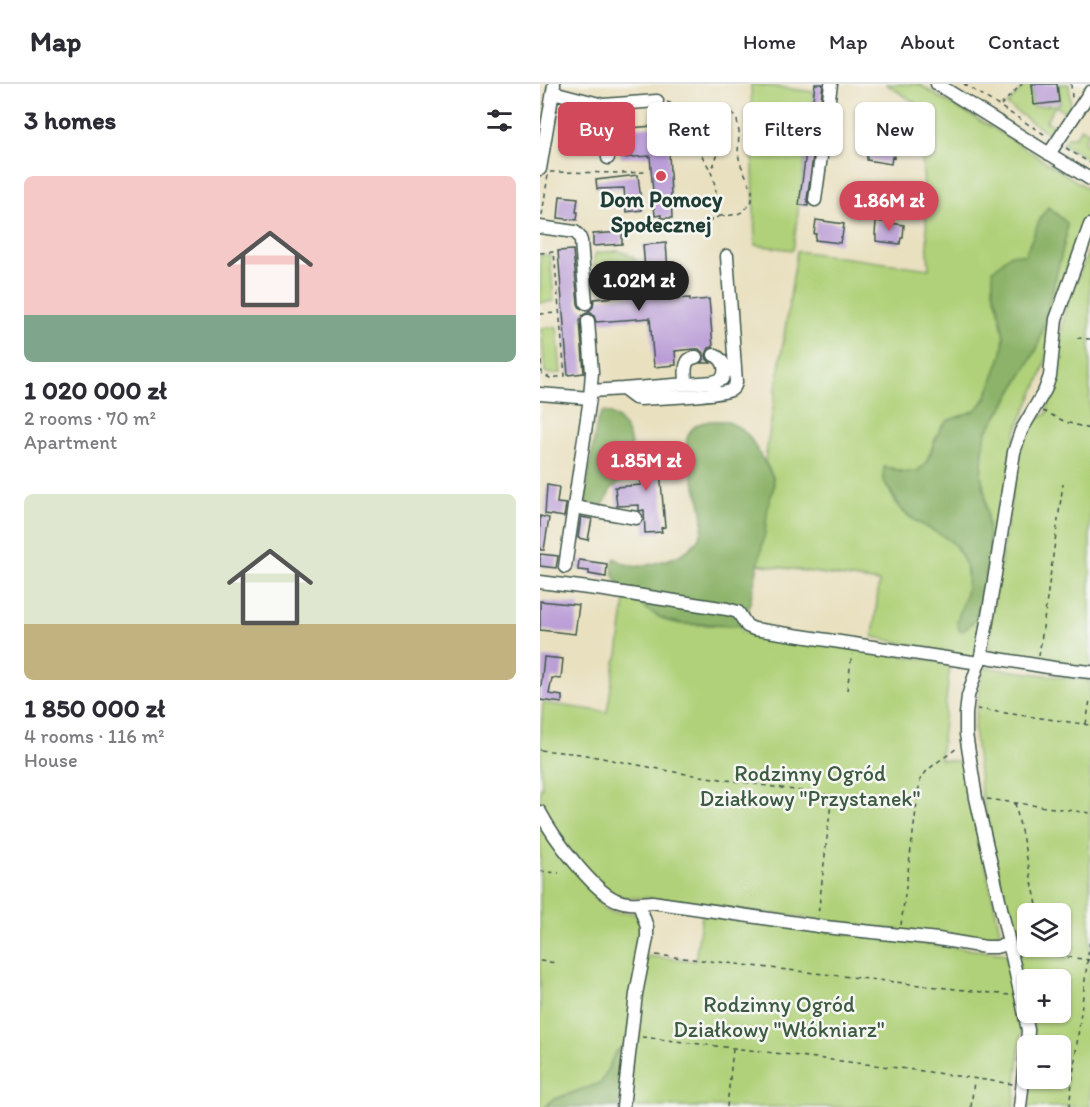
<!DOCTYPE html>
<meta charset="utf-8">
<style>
:root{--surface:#fff;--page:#f7f7f7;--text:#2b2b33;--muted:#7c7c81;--line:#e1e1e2;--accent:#d1495b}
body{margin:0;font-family:Itim,sans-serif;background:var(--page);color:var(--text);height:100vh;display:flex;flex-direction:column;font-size:22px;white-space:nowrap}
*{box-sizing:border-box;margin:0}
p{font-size:20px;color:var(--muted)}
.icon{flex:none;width:33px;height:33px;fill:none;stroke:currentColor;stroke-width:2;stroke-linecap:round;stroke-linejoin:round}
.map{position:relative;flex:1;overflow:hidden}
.side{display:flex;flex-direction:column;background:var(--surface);width:540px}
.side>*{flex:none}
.guide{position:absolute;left:18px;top:18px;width:441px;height:54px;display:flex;gap:12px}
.fabs{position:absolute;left:477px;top:819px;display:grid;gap:12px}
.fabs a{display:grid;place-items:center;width:54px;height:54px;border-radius:9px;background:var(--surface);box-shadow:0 2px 4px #0004;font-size:30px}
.price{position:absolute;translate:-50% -51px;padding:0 14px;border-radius:21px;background:var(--accent);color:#fff;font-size:20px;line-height:39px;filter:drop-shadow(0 2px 3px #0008)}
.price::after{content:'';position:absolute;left:50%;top:36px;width:18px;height:14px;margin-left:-9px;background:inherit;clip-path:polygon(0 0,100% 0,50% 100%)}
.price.current{background:#222;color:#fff}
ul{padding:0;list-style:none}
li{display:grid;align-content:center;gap:12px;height:318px;padding:0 24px}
li span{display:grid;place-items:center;height:186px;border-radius:9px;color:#555}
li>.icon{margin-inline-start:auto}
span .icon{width:108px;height:108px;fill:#fffc;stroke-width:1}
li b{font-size:26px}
h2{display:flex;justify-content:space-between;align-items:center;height:72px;padding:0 24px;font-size:26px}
.pill{padding:0 21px;border-radius:9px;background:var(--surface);box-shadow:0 2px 4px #0004;font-size:21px;line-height:54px}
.pill.current{background:var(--accent);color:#fff}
header{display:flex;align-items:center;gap:36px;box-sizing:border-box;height:84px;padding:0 30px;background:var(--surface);border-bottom:2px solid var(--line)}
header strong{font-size:28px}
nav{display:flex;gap:33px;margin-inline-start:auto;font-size:21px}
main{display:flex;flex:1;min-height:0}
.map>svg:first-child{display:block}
</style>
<header>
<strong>Map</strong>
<nav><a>Home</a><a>Map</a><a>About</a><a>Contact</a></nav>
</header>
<main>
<section class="side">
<h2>3 homes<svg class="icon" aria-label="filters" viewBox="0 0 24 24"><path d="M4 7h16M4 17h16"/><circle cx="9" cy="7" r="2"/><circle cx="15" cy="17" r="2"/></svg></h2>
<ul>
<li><span style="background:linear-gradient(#f6c9c9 75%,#7fa58c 0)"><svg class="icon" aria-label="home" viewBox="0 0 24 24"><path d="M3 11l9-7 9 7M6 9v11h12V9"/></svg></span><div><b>1 020 000 zł</b><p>2 rooms · 70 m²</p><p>Apartment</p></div></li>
<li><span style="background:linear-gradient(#dfe7d0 70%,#c2b280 0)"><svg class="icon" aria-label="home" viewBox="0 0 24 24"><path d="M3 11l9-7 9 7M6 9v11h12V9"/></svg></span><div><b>1 850 000 zł</b><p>4 rooms · 116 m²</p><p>House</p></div></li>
</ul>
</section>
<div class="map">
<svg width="550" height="1023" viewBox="0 0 550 1023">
<rect width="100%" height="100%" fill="#f6f6f2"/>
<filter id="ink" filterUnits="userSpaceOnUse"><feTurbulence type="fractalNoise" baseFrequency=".0167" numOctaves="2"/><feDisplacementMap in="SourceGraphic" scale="12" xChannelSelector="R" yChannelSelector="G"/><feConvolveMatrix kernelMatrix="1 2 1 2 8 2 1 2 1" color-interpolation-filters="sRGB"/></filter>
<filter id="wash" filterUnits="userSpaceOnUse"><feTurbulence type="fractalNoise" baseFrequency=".008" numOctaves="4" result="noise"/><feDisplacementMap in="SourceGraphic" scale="24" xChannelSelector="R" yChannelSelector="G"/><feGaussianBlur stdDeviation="1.35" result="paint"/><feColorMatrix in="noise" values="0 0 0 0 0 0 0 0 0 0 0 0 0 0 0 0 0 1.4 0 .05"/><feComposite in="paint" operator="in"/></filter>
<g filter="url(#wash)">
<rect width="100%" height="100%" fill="#e9e0bf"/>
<!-- green -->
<path fill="#b0d179" stroke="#688756" stroke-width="1.5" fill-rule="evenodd" d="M211 0 274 8 253 166 215 161Z
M346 0H379L402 15 453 44 550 106V125L512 221 506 276 501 292 476 347 436 571 430 573 333 553 339 498 218 480 228 421 234 402 233 393 225 377 257 167 389 185 379 21ZM508 123 527 139 526 152 502 248 497 265 465 320 446 348 443 366 441 392 445 408 450 468 442 511 435 536 423 547 417 537C420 528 424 520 426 511 431 488 423 463 402 451 388 443 374 438 362 427 354 418 349 405 343 395L351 384C393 400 385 366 402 343 410 332 424 334 434 327 443 321 447 310 451 300 455 290 459 280 462 270 467 250 460 225 453 207L485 171 501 133Z
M486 0H491L493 23 520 20 519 0H529L531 23 529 30 515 22 506 37 516 43 511 51 467 21Z
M541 44 549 48 544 56 545 59 550 63V76L523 60 528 53H535Z
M550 163V584L452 570 447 557 480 362 491 337 507 330 530 200 537 197Z
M78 167C116 175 90 205 57 191 53 184 52 177 56 169Z
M0 171H10L14 217 0 219Z
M17 243 21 289 10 290 5 288 1 244Z
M90 511 127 537 140 540 190 542 200 541 201 548 410 579 400 675 423 678 460 847 447 858 109 814C97 813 82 815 72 809 53 800 10 742 1 722 0 717 0 710 0 704H2C0 676 0 648 3 619L67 628 75 578 78 571 85 517Z
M443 583 550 597V1023H485L489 995 520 994V962L493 961 494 948 490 929 520 928V896H488L487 918 442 715 434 644ZM488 830H520V862H488Z
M0 737 62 822 70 828 91 829 98 831 103 850 87 958 76 968 61 999 12 1016 6 1023H0Z
M162 831 466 870 481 947 474 1023H85L106 872 155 877Z"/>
<!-- forest -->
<path fill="#8cb369" stroke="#56784e" stroke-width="1.5" d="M508 123 527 139 526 152 502 248 497 265 465 320 446 348 443 366 441 392 445 408 450 468 442 511 435 536 423 547 419 546 417 537 426 510 428 489 423 474 414 460 403 452 377 438 362 426 343 395 344 383 351 384 361 388 377 387 386 380 400 345 407 337 434 327 446 315 462 269 464 252 458 222 453 207V186L471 170 485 171 501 133Z
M62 328C77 328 90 347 91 362 92 373 91 385 86 395L71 405 65 418 61 422 47 420 45 412 57 338Z
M170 337H186L198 343 209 352 233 393 234 402 228 422 225 449 209 523 208 536C205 540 206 540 201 541 191 543 182 541 173 540 158 539 141 542 126 536 108 529 61 497 75 474 91 485 100 484 119 478 132 475 150 468 158 455 179 425 124 360 157 341 160 339 165 338 170 337Z
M87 958 79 1023H6L12 1016 61 999 76 968Z"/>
<g id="blocks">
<!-- building -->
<path fill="#b99cd6" d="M275 0H283L267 115 268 122 259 121Z
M492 0H517L519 18 494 21Z
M125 25 129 68 132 134H121V131L115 132 110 72 81 74 79 45 113 42 112 26Z
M327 57 355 61 354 74 352 73 351 80 327 76V71H326Z
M98 91 102 126 86 128 84 104 57 105 56 96Z
M20 112 38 114 36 128H38L37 136 18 134Z
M276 136 304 140 302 153H301L300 159 275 156 276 150H274Z
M336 137 364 141 363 154H361L360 160 336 157V151H335Z
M82 148V160L53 162V150Z
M126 159 130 215 150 214V217L169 215 173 263 169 264 166 271 167 275 171 279H161L164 276V270L159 265H154L135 267 136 281 114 283 110 234 56 238 54 232 51 229H47L43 231 40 237 44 289 28 291 18 167 33 166 38 220 40 224 46 227 50 226 53 223 54 215 107 210 103 161Z
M118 364 125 443 121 444 122 448 105 449 104 426 99 427V421L77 422 75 403 101 401 98 365Z
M7 401 19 403 17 419 26 420 24 433 5 430Z
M0 432 9 434 4 466H0Z
M41 433 52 435 48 456 38 454Z
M0 470 18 472 16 484 0 482Z
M39 476 67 480 66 493 49 490V487L38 486Z
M0 517 39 521 35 550 0 546Z
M4 573 23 575 21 595 12 594 9 610 22 612V619L0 616V602H1Z"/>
</g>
</g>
<g filter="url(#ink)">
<use href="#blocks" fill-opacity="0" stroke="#3d5549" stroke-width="1.5"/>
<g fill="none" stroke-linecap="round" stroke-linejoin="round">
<!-- minor casing -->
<g stroke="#3d5549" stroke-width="15">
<path id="minor" d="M397 0 550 95
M13 8 63 21 117 17
M63 21 68 74
M509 70 550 8
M0 85 14 1
M275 116 291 0
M0 143 35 148 39 152 41 157 46 219
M173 298 182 295C187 286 184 275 174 271
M146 300C146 289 142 275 156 273
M83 305 173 298 174 309
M51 307 83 305 95 314 100 315C114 314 185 311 191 306 195 303 195 302 196 298L187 172
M0 310 50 314
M34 423 96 434
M25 483 50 314 52 288 48 237
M0 498 64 506 187 525 198 528 207 542 214 545 439 579
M441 572 514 584 550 588
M0 728C12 751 51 805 76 816 89 821 99 819 112 818L285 843 398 855 445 863H456L469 860
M83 1023 96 910 107 854V843L99 820
M480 1023 487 961 488 946 481 912 436 714 426 650V630L428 612 441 572 453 503 474 368 481 347 505 306 510 292 516 235 550 141"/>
</g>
<!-- path -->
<path stroke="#3d5549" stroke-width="1.5" stroke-dasharray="4.5 4.5" stroke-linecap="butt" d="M424 0 507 52
M531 0 532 14
M127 18 148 25
M461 21 482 0
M526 64 550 79
M10 88 83 89 107 88
M2 131 8 91
M180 132C198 131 202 131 212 117V105L200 79 198 69 199 48 197 36 191 28 182 24
M124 141C151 144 155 144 180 132 177 118 176 98 170 86 164 72 134 36 153 23 163 17 170 19 180 23 187 42 179 70 171 87
M0 169 14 168 25 292 10 294 2 290 0 263
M0 230 17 229
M537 254 550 255
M503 327 526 338 550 345
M499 572 523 400
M307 606 312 570
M437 625 550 641
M546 640 550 616
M0 666 41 670 140 689 288 711 290 713 291 719 278 832
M447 715 550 729
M475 719 499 830
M0 787 19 789
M361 841 380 696C388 682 405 674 417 664
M483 867 550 876
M502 869 503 862
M116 871 469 911
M0 877 17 879
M102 953 375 986 473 1000
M187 1023 193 965
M431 1023 434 997
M529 1023 550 856"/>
<!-- minor -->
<use href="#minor" stroke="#fff" stroke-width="12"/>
</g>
</g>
<!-- markers -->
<circle fill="#d1495b" stroke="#f6f6f2" stroke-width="2" cx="121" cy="92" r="6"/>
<g text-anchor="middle" stroke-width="5" stroke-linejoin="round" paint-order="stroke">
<!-- poi labels -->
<g font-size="22" font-weight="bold" fill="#1f3d34" stroke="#f6f6f2">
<text x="121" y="123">Dom Pomocy<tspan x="121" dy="25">Społecznej</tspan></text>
</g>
<!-- park labels -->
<g font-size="22" fill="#3c5b42" stroke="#f6f6f2">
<text x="270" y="697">Rodzinny Ogród<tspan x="270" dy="25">Działkowy "Przystanek"</tspan></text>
<text x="239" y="928">Rodzinny Ogród<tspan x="239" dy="25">Działkowy "Włókniarz"</tspan></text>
</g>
</g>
</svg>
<div class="fabs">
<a><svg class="icon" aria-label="layers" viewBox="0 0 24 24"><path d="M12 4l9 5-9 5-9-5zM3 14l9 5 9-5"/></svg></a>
<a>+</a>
<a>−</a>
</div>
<b class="price" style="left:349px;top:148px">1.86M zł</b>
<b class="price current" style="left:99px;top:228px">1.02M zł</b>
<b class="price" style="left:106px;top:408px">1.85M zł</b>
<div class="guide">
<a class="pill current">Buy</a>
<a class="pill">Rent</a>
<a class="pill">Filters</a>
<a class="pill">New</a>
</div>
</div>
</main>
